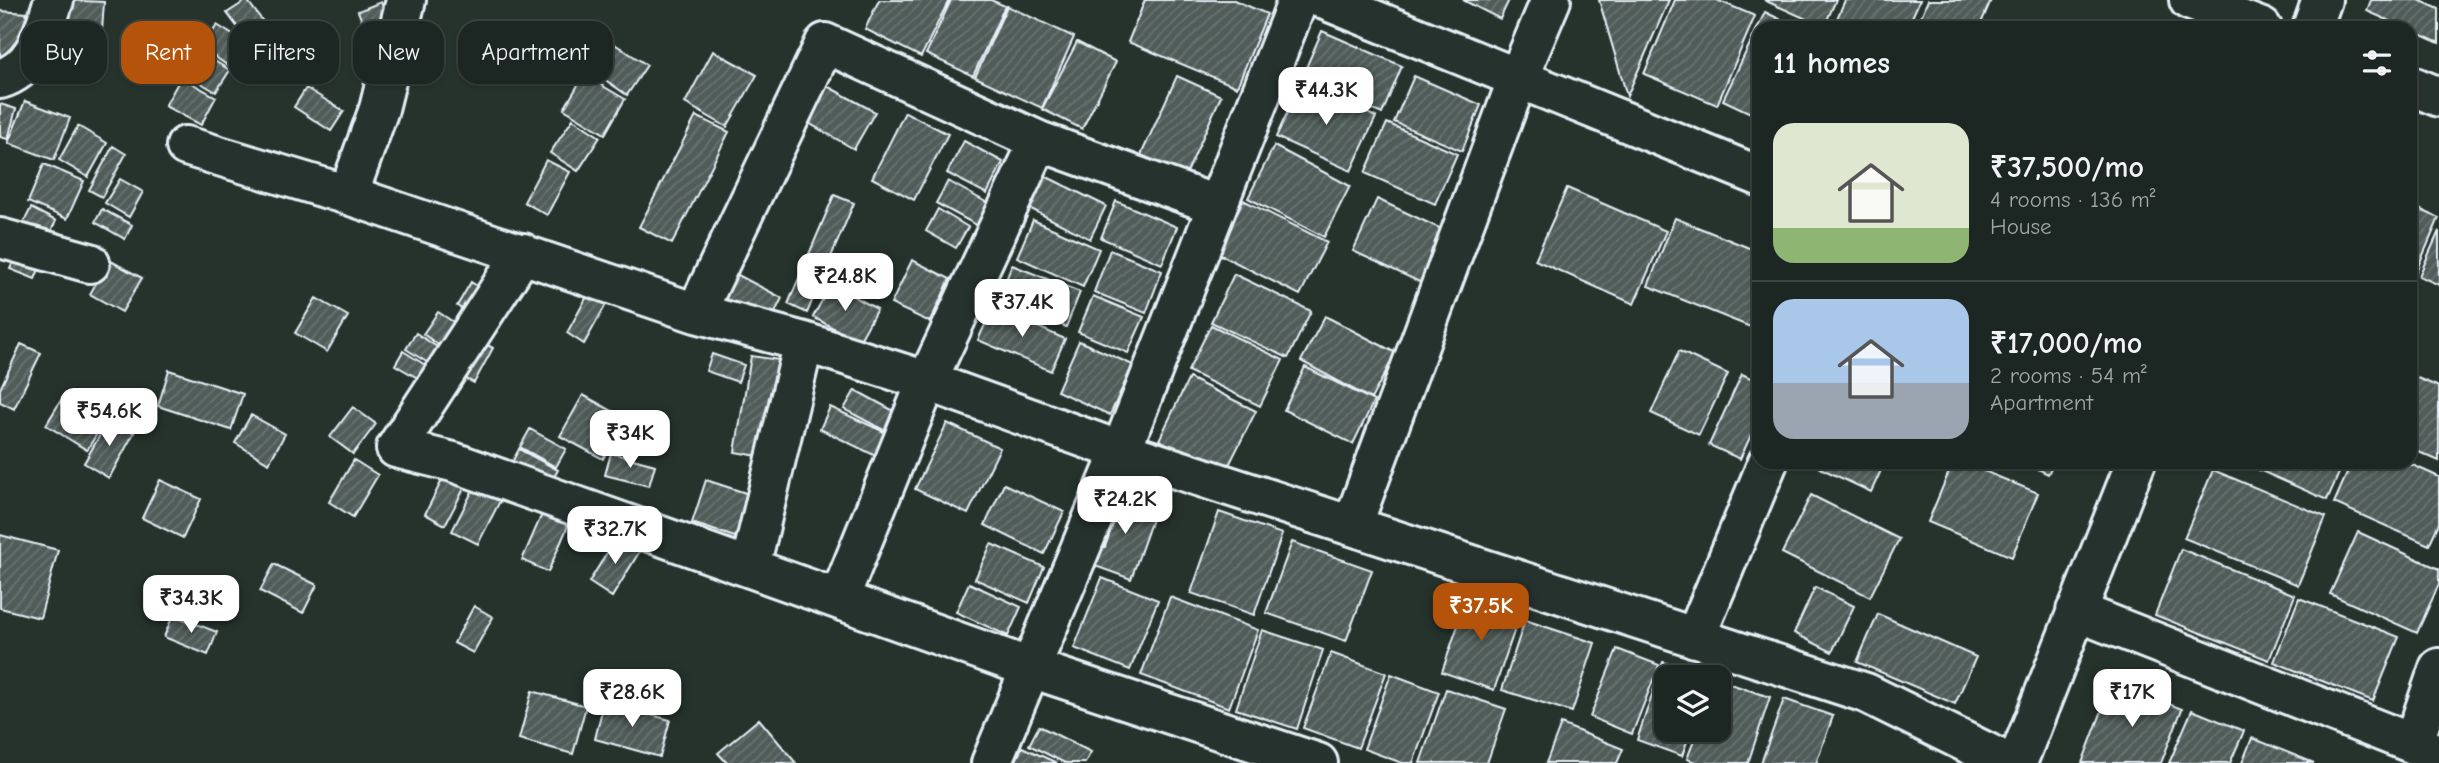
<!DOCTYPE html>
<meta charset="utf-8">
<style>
:root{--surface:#1c2622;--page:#29322f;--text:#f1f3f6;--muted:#a0a5a5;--line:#3a4340;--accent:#b45309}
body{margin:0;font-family:"Comic Neue",sans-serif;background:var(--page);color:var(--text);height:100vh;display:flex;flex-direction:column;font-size:26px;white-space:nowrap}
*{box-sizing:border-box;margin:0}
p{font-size:23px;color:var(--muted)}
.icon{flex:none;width:38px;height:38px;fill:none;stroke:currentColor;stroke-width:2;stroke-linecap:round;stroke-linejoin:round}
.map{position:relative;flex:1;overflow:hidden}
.drawer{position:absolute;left:1752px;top:21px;width:665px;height:448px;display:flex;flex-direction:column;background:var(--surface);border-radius:21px;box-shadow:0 2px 5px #0004,0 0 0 2px var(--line)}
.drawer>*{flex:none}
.banner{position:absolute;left:21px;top:21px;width:665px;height:63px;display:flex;gap:14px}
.buttons{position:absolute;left:1654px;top:665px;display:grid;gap:14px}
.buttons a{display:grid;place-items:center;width:77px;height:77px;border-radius:14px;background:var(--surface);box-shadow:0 2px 5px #0004,0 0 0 2px var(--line);font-size:35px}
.price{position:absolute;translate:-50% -60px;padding:0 16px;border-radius:14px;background:#fff;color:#222;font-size:23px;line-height:46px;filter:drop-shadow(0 2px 4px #0008)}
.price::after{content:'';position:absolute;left:50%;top:42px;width:21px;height:16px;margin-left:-10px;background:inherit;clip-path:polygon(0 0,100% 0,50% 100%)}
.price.current{background:var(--accent);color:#fff}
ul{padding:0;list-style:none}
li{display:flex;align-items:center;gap:21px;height:175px;padding:0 21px}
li+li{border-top:2px solid var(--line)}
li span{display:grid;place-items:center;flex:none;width:196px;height:140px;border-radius:21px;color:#555}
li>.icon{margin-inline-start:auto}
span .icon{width:84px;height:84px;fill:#fffc;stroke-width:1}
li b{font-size:30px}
h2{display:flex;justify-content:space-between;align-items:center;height:84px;padding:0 21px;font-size:30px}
.pill{padding:0 24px;border-radius:21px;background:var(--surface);box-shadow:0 2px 5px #0004,0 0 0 2px var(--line);font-size:24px;line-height:63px}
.pill.current{background:var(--accent);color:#fff}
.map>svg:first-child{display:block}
</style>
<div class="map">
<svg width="2439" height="763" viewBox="0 0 2439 763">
<defs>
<pattern id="building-hatch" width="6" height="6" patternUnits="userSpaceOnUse" patternTransform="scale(1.75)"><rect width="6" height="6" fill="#505c59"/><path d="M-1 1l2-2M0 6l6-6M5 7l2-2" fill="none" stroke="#697472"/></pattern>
</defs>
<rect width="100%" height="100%" fill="#26332d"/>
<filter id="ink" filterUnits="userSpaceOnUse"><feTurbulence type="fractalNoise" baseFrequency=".0143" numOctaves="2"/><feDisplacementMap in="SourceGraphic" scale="14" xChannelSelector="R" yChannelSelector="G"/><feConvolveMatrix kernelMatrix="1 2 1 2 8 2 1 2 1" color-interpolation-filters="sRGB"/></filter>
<g filter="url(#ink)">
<!-- building -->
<path fill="url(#building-hatch)" stroke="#e8f1f8" stroke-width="2" d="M62 0 104 2 101 45 59 42Z
M247 0 267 27 248 41 227 13Z
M879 0H949L921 57 865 29Z
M951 0H991L1005 6 973 76 926 54Z
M1145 0H1234L1267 14 1237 87 1128 42Z
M1463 0H1509L1500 19Z
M1599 0H1669L1627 96Z
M1675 0H1717L1755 16 1717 105 1644 74Z
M1764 0H1836L1824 27Z
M1845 0H1920L1907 28H1833Z
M1928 0H1991L1979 28H1916Z
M2371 0H2419L2439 9V43L2367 11Z
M381 2 390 25 367 34 358 11Z
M1007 6 1074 37 1042 108 975 77Z
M0 11 27 13 23 64 0 62Z
M1765 12 1798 28H1759V117L1723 100Z
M217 25 252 47 236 71 202 48Z
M1322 31 1402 66 1382 114 1301 79Z
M1077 42 1116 62 1082 129 1042 109Z
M613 43 647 65 627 95 594 72Z
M197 51 230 70 216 92 184 73Z
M713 51 757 75 727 127 685 103Z
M584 75 625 99 605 134 564 109Z
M1177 76 1221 96 1186 175 1141 155Z
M1414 76 1481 105 1462 151 1394 122Z
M181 77 216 97 201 125 165 106Z
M1301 83 1376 117 1351 171 1276 137Z
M827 86 875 112 854 149 807 122Z
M306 88 344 111 331 131 294 107Z
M25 101 70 118 54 160 8 143Z
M0 104 16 109 8 139 0 137Z
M905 112 948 134 914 200 872 178Z
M696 116 729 132 672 244 639 227Z
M573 119 600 137 578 171 550 153Z
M1387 123 1457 154 1435 204 1365 173Z
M78 126 107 143 88 177 59 160Z
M964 141 1003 162 987 194 947 173Z
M113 146 126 154 102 197 89 190Z
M1274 146 1350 186 1324 237 1248 198Z
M546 160 570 172 547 215 524 202Z
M44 164 84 181 67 219 28 202Z
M1045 176 1106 206 1090 239 1029 208Z
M120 179 143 192 129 217 105 203Z
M948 181 1002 211 989 232 936 203Z
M1567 188 1666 231 1634 304 1535 260Z
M834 195 854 203 807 313 788 304Z
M1377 199 1450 233 1426 285 1353 251Z
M1243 200 1327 242 1300 295 1217 253Z
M1116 201 1177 227 1162 264 1101 238Z
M2410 205 2439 218 2411 283 2410 282Z
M31 208 56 221 46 241 21 228Z
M102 209 132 225 125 239 95 222Z
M938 209 968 227 956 248 926 231Z
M1675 218 1759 252 1758 330 1648 286Z
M1033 220 1099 249 1083 287 1017 257Z
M2439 231V285L2419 276Z
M20 247 44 257 35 279 10 269Z
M1110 250 1162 271 1146 313 1094 292Z
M109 260 142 278 122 312 90 294Z
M912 260 950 279 930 322 891 304Z
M1012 265 1080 292 1066 327 998 300Z
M736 274 782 298 768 327 721 303Z
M1234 274 1311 311 1288 358 1211 322Z
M471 282 485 291 470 314 457 306Z
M831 284 877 309 859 342 813 317Z
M590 291 608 301 584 344 567 333Z
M1093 296 1144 317 1128 353 1078 332Z
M316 298 348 316 327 352 295 333Z
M993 307 1065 339 1051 371 978 340Z
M438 312 469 332 453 355 423 334Z
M1325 316 1396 353 1371 399 1301 361Z
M1211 325 1283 360 1260 406 1188 371Z
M416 333 446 353 436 368 406 349Z
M474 338 493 348 474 383 454 373Z
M1079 341 1133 365 1110 415 1057 391Z
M21 344 41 353 14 409 0 402V389Z
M403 351 430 368 423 381 395 365Z
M1679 351 1728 374 1699 435 1651 413Z
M712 354 744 365 738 382 706 371Z
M751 356 780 360 764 457 735 452Z
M1305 367 1374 401 1353 444 1284 410Z
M169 370 243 394 231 430 158 406Z
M1742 374 1759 382V418L1740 459 1709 445Z
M2410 375 2439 387V461L2410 448Z
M1189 378 1256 411 1225 473 1159 440Z
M855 390 903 416 893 435 844 409Z
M583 395 625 418 603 459 560 436Z
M63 397 104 422 87 450 46 425Z
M353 407 376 424 353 454 330 437Z
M830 407 891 435 880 458 820 429Z
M251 415 285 434 269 463 235 443Z
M109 419 134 433 109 478 84 463Z
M947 423 1000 448 968 514 915 489Z
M530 429 566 449 556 467 520 447Z
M519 449 558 470 548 488 509 468Z
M611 453 655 465 649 486 605 475Z
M354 460 378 475 353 517 329 502Z
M1823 462H1885L1871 492 1820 468Z
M1953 462H1962L2038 493 2012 557 1928 522Z
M2023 462H2054L2048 474Z
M2241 462H2344L2327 500Z
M2352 462H2406L2439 477V523L2429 545 2334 503Z
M450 464 471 475 445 525 425 514Z
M2213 470 2326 517 2298 585 2184 538Z
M160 480 201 499 183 538 142 518Z
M706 480 764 499 750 542 692 523Z
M477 482 503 495 478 544 452 531Z
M1004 484 1064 512 1044 554 985 525Z
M1124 490 1158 502 1131 579 1084 562 1091 542 1105 547Z
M1811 495 1899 539 1870 597 1782 553Z
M545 507 571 519 548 572 522 560Z
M1219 512 1282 534 1254 615 1191 593Z
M2358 532 2439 569V584L2417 633 2330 594Z
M0 535 58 550 40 618 0 608Z
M618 535 641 549 612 597 589 582Z
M1292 542 1372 570 1346 641 1266 613Z
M991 544 1044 567 1029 603 975 579Z
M2181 549 2295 595 2269 660 2155 615Z
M274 564 317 585 303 613 260 591Z
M1102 578 1158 600 1130 670 1074 648Z
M969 583 1021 607 1008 636 956 612Z
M1815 587 1854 606 1832 652 1794 633Z
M1468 596 1520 614 1494 690 1442 672Z
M1170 597 1258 630 1229 708 1141 675Z
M2299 598 2399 637 2373 701 2274 662Z
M474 606 493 617 473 653 454 643Z
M1878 614 1976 657 1955 704 1857 662Z
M173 615 217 632 208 655 164 637Z
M1525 620 1595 643 1572 712 1502 690Z
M1262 630 1323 650 1297 729 1236 709Z
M1617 649 1659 665 1632 734 1590 717Z
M1331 653 1386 673 1358 748 1303 728Z
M1663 662 1707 677H1666V730H1691L1682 756 1637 740Z
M1391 674 1439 692 1413 763H1402L1364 749Z
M1718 680 1770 697 1748 763H1698L1687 759 1698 730H1718Z
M2113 682 2182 709 2161 763H2082Z
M1446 689 1506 709 1487 763H1420Z
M532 691 586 706 573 754 519 739Z
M1784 699 1833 716 1816 763H1761Z
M604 702 670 720 660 757 595 739Z
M2192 710 2244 731 2230 763H2169Z
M759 719 796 763H727L718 753Z
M1561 724 1623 749 1617 763H1546Z
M1039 726 1091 752 1085 763H1065L1029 745Z
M2252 738 2314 763H2242Z
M1022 747 1057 763H1015Z"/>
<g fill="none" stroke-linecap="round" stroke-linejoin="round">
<!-- minor casing -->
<g stroke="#e8f1f8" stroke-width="44">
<path id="minor" d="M1325 0 1759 176
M2312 28 2322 0
M0 79C36 68 43 32 54 0
M186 146 348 195 696 313 804 342 927 381 1121 451 1866 693 2008 763
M348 195 379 109 406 0
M0 238 90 263
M523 253 396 448 453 462 1031 668 1318 763
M696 313 825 43 1039 141 1216 205
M1352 526 1518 78 1551 0
M750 567 804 342
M839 599 927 381 1039 141
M2076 611 2439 754
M1695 638 1768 462
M2413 744 2439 668
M991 763 1121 451 1298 0
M2017 763 2136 462"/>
</g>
<!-- tertiary casing -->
<g stroke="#e8f1f8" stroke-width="44">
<path id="tertiary" d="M2189 0 2262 28
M2410 85 2439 97"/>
</g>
<!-- minor -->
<use href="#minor" stroke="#26332d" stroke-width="38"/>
<!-- tertiary -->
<use href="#tertiary" stroke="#26332d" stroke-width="38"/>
</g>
</g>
</svg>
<div class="buttons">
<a><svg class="icon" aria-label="layers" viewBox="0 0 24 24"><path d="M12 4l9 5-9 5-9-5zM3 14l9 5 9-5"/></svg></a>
</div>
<b class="price" style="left:1326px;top:127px">₹44.3K</b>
<b class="price" style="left:845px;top:313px">₹24.8K</b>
<b class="price" style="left:1022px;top:339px">₹37.4K</b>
<b class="price" style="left:109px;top:448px">₹54.6K</b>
<b class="price" style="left:630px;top:470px">₹34K</b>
<b class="price" style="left:1125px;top:536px">₹24.2K</b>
<b class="price" style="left:615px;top:566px">₹32.7K</b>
<b class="price" style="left:191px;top:635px">₹34.3K</b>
<b class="price current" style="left:1481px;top:643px">₹37.5K</b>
<b class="price" style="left:632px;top:729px">₹28.6K</b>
<b class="price" style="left:2132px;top:729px">₹17K</b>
<div class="banner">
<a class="pill">Buy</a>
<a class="pill current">Rent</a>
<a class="pill">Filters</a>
<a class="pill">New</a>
<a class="pill">Apartment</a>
</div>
<section class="drawer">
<h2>11 homes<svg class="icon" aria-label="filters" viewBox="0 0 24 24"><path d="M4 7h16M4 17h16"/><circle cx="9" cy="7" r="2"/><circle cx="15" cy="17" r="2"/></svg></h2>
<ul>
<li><span style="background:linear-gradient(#dfe7d0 75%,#8fb573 0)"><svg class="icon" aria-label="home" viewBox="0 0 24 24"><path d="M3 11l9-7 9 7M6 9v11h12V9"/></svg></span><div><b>₹37,500/mo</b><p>4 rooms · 136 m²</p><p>House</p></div></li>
<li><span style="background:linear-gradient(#a9c7e8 60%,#9aa5b1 0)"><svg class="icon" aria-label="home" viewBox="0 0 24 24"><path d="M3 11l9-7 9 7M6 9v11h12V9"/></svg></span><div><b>₹17,000/mo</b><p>2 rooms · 54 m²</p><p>Apartment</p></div></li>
</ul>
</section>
</div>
